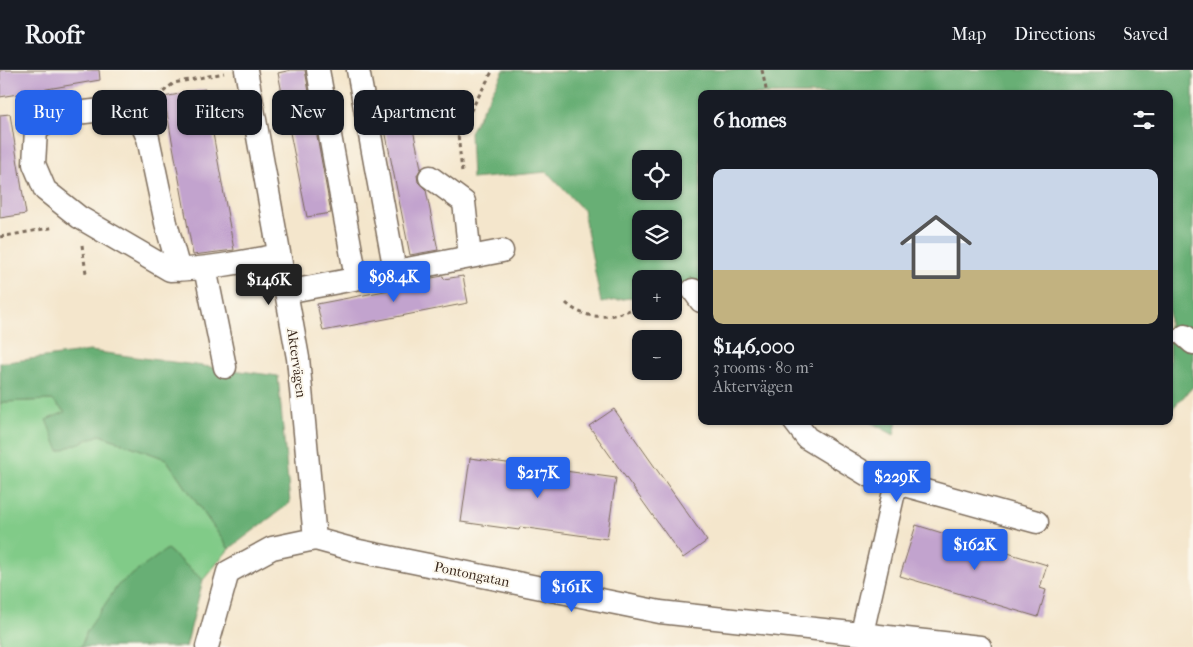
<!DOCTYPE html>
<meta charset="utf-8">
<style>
:root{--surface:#171b24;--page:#20242c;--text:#f1f3f6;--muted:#9ea1a6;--line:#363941;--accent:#2563eb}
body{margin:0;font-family:"IM FELL French Canon",serif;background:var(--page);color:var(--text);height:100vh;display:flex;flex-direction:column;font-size:19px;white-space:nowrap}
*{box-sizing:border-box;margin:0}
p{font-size:16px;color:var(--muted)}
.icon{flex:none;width:28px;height:28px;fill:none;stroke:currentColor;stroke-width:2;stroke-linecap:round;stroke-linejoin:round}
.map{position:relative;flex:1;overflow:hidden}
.sheet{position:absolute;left:698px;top:20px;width:475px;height:335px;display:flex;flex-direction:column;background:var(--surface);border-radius:10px;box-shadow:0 1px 4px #0004}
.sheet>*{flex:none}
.top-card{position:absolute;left:15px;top:20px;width:475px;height:45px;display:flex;gap:10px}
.buttons{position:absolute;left:632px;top:80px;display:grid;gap:10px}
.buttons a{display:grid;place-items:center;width:50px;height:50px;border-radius:10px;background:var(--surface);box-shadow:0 1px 4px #0004;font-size:25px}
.price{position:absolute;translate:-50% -42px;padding:0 11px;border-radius:5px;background:var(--accent);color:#fff;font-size:16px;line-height:32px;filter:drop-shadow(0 1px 2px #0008)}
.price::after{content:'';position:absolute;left:50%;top:30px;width:15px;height:11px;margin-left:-8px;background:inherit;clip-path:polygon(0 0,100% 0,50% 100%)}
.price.active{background:#222;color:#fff}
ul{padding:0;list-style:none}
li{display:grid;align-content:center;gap:10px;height:265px;padding:0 15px}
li+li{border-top:1px solid var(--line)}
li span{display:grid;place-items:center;height:155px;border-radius:10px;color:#555}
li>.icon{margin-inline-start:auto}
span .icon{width:90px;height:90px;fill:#fffc;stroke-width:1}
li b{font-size:21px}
h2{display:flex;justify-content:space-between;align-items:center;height:60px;padding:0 15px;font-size:21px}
.tag{padding:0 18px;border-radius:10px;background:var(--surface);box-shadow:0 1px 4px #0004;font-size:18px;line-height:45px}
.tag.active{background:var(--accent);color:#fff}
header{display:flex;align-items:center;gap:30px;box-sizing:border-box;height:70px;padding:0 25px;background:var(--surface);border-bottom:1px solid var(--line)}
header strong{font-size:24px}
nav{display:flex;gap:28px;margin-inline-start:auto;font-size:18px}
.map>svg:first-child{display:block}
</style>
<header>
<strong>Roofr</strong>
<nav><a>Map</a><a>Directions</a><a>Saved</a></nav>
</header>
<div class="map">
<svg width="1193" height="577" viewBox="0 0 1193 577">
<rect width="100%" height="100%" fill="#fbf7ec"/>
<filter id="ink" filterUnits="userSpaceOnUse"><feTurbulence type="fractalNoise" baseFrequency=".02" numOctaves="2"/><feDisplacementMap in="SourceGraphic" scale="10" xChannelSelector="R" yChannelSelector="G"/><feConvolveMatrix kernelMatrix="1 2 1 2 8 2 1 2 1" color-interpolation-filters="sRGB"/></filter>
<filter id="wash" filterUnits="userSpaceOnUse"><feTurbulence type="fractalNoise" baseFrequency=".0096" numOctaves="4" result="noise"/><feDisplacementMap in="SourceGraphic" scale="20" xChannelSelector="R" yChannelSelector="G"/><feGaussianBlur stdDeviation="1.12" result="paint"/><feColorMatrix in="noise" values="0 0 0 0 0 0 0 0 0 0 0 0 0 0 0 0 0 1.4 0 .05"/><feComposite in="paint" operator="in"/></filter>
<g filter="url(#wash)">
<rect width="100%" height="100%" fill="#f4e6cc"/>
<!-- green -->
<path fill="#81cb88" stroke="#5e7a53" d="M52 330 65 342 100 365 166 389 229 479 203 510 167 479 87 561 81 577H0V334L3 332Z"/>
<!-- forest -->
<path fill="#68af74" stroke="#526c49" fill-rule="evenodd" d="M504 0 563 2 568 0H1193V317L1169 342V24H701V215L674 220V209H641V226L601 233 583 140 547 102 472 109 470 62ZM641 89H674V121H641ZM641 149H674V181H641Z
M90 281 278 306 290 433 229 479 166 389 100 365 59 381 46 350 65 342 52 330 3 332 0 334V293Z
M868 351H897L894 365Z
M167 479 203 510 186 577H81L87 561 118 515Z"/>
<g id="blocks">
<!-- building -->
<path fill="#c2a3ce" d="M0 0H99L100 10 0 27Z
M291 0H305L331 143 307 147 278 3Z
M205 19 234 180 193 185 164 27Z
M408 35 421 98 417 105 418 112 426 120 438 180 410 185 381 40Z
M10 44 26 144 0 148V45Z
M443 206 444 209 463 206 468 233 323 261 317 234 416 215 415 211Z
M614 339 707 471 683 488 589 356Z
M470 388 616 408 607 469 520 457 519 460 461 452Z
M916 455 1047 495 1040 518 1046 520 1038 547 900 506Z"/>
</g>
</g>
<g filter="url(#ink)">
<use href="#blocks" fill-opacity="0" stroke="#7c6c5b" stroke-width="1"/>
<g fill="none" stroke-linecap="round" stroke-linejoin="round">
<!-- minor casing -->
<g stroke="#7c6c5b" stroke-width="25">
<path id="minor" d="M246 0 298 288 315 469
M318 0 356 208
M358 0 395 201
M430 107 464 132 470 187
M179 200 166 153 148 68 139 48 119 40H102L59 45 36 60 34 94 45 120 79 147 170 200C207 199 243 192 279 185
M206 203 225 297
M693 220 701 231
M286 222 502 181
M1185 266 1193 273
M794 351 807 368 868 405 1037 452
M862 563 896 413
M207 577 228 502 272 478 315 469 359 481 660 542 980 577"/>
</g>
<!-- path -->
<path stroke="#7c6c5b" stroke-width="3" stroke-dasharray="4 4" stroke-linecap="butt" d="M762 0 767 24
M151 32 174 13 224 3
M462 102 458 64 493 0
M0 167 55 157
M82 175 86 203
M566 233C587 253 619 248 641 234"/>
<!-- minor -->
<use href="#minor" stroke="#fff" stroke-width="22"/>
</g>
</g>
<g text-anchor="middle" stroke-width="4" stroke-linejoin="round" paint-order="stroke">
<!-- street labels -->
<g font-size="14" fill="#3b2a1e" stroke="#fbf7ec">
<text transform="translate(297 293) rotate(82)" y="5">Aktervägen</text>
<text transform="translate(472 504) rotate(12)" y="5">Pontongatan</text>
</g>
</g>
</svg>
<div class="buttons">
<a><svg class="icon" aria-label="locate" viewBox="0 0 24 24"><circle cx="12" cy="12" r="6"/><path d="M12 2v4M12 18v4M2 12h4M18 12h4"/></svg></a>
<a><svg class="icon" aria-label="layers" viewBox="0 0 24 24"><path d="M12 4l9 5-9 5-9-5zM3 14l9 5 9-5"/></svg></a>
<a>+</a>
<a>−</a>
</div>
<b class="price" style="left:394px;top:233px">$98.4K</b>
<b class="price active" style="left:269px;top:236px">$146K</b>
<b class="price" style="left:538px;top:429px">$217K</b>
<b class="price" style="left:897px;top:433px">$229K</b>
<b class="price" style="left:975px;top:501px">$162K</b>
<b class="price" style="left:572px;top:543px">$161K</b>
<div class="top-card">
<a class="tag active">Buy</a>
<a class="tag">Rent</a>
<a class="tag">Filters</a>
<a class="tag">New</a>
<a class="tag">Apartment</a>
</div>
<section class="sheet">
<h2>6 homes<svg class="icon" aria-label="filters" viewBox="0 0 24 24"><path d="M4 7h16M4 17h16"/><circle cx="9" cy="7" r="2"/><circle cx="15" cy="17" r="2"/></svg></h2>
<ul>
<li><span style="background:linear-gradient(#c9d6e8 65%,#c2b280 0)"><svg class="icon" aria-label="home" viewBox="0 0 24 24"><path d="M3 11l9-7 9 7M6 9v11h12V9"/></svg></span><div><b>$146,000</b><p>3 rooms · 80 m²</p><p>Aktervägen</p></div></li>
</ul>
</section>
</div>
